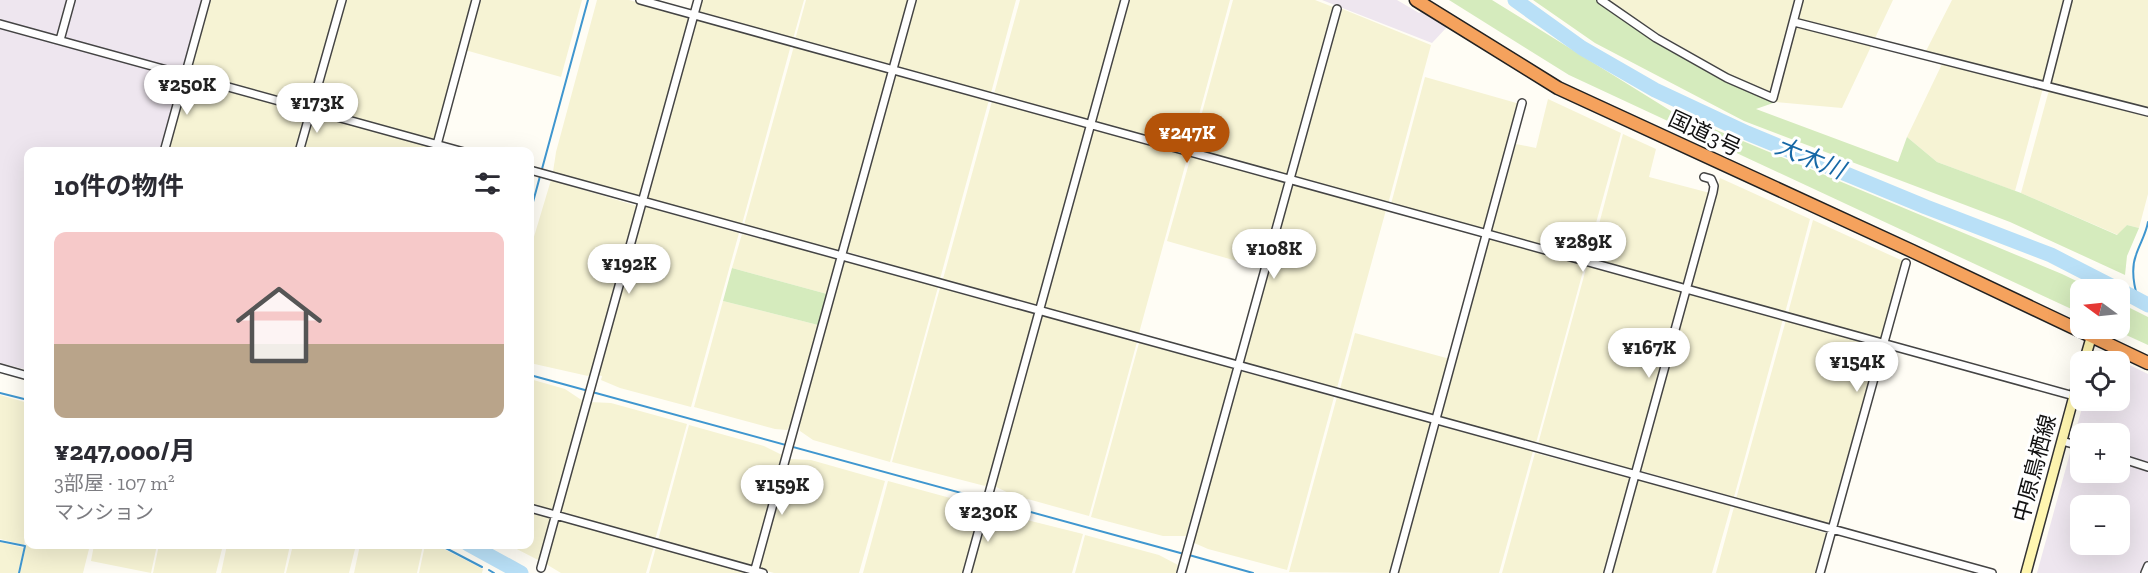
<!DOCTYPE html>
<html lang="ja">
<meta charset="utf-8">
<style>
:root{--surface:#fff;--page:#f2f2f3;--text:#2b2b33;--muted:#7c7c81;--line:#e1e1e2;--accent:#b45309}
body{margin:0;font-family:"Zilla Slab","Noto Sans JP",serif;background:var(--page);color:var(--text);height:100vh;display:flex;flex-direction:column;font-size:22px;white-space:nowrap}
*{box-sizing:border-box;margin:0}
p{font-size:20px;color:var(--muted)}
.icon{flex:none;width:33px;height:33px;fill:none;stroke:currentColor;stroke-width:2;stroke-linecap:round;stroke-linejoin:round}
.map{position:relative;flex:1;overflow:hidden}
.sheet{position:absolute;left:24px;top:147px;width:510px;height:402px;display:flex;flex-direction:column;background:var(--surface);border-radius:12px;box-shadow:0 6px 24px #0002}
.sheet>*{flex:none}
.needle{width:39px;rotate:285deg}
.fabs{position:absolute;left:2070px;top:279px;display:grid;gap:12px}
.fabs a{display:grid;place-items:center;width:60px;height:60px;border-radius:12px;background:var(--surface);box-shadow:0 6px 24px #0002;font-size:30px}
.price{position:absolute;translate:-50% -51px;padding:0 14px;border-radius:21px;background:#fff;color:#222;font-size:20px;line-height:39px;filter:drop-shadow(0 2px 3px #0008)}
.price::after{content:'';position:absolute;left:50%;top:36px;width:18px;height:14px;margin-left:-9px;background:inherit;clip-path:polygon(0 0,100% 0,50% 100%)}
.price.current{background:var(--accent);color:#fff}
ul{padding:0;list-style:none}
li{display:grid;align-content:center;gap:12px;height:318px;padding:0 30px}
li+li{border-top:2px solid var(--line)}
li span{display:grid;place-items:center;height:186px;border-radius:12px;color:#555}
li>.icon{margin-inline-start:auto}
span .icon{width:108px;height:108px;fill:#fffc;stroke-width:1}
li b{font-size:26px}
h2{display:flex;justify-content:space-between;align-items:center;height:72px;padding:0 30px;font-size:26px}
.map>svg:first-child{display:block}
</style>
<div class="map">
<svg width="2148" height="573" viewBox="0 0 2148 573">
<rect width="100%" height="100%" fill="#fffdf5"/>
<!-- industrial -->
<path fill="#eee6ef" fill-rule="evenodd" d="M0 0H68L59 32 53 35 0 19Z
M74 0H203L185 66 179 70 67 39 64 36Z
M1322 0H1397L1419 13 1423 11 1447 27 1432 43Z
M0 27 181 77 161 151 28 152V370L0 363Z
M2119 360 2148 374V463L2120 455V434H2080V442L2073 440 2084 401 2120 400V362L2115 361Z
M2072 446 2080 448V472H2120V460L2148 469V563L2144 573H2037ZM2080 506H2120V544H2080Z"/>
<!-- farmland -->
<path fill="#f6f3d4" d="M208 0H338L309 105 191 72 189 70Z
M345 0H474L435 140 315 107Z
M479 0H582L561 77 465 50Z
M597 0H629L688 16 690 18 642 195 639 196 553 172 556 152Z
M701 0H804L793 39 700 14 698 11Z
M806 0H909L890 67 795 40Z
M915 0H1016L991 93 896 68Z
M1020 0H1122L1090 119 1088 121 994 94Z
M1129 0H1230L1190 148 1096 123 1095 121Z
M1233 0H1315L1333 7 1286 176 1192 149Z
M1607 0H1794L1771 92 1728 74 1656 32Z
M1802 0H1893L1842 108 1776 102Z
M1952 0H2065L2044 83 1926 51Z
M2072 0H2148V110L2049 84Z
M1340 8 1431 45 1388 204 1295 178 1294 175Z
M697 19 791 45 742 224 648 199 646 197 695 20Z
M794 46 886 71 888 75 840 249 838 251 744 225Z
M1942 64 2043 88 2015 191 1937 162 1907 137Z
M896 74 989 100 940 279 845 251 894 76Z
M1425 77 1520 104 1485 230 1391 204Z
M187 79 307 112 297 151 167 152Z
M2049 90 2148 117V194L2139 228 2127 225 2118 235 2021 193Z
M1548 99 1621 133 1586 259 1494 233 1492 230 1516 144 1536 148Z
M992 101 1087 127 1039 304 1036 305 943 279Z
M313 115 433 147V152H303Z
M1094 128 1188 155 1139 333 1045 308 1044 305Z
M1623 134 1656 149 1649 177 1710 193 1685 282 1682 285 1590 258Z
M1191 156 1283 181 1285 184 1261 268 1167 241Z
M1720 178 1810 219 1785 313 1691 288 1690 285Z
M551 180 637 206 591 375 588 376 530 363V250Z
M1293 184 1386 210 1337 388 1244 363 1243 360 1291 185Z
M646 207 739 233 691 407 620 388 601 380 602 376 598 375 643 209Z
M1813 220 1903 261 1881 339 1788 313Z
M742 234 835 258 836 260 827 294 732 268Z
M1491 238 1585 264 1536 443 1442 418 1441 415 1489 239Z
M844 261 938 287 890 462 813 440 800 431V415L842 262Z
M1587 265 1682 292 1632 470 1538 444Z
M940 288 1035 314 989 484 985 486 892 462Z
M1689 293 1783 319 1734 497 1638 470 1687 295Z
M723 301 818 325 791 424 787 430 775 429 694 407Z
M1043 315 1137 342 1089 516 1013 495 994 486 1040 317Z
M1786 320 1878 345 1879 347 1828 524 1736 499Z
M1355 333 1450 359 1435 415 1340 389Z
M1139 343 1233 368 1186 536H1163L1091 517Z
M1241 371 1334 397 1287 570 1208 549 1192 542 1239 372Z
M530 379 565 389 583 401 554 510 551 512 530 506Z
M0 395 28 403V522L24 545 0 539Z
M1337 397 1430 422 1432 425 1391 573 1289 572Z
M590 402 611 403 687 424 655 540 561 515 559 512Z
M689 425 764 446 782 455 751 567 658 540Z
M1440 426 1533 451 1499 573H1398L1437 428Z
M1535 453 1630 478 1631 480 1604 573H1502Z
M789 459 811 460 885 481 859 573H774L760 569 758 566Z
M1639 480 1731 506 1712 573H1611L1636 481Z
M888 481 965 502 981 510 964 573H863Z
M1734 507 1826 533 1815 573H1716Z
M987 510 1083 534 1072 573H970Z
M530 511 550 516 551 519 540 561 509 545 530 544Z
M558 519 654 546 646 573H561L546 564Z
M28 535V544L90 545 83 573H20Z
M1085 535 1159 555 1178 565 1176 573H1075Z
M0 542 24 548 18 573H0Z
M94 545H157L151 573 91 561Z
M159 545H223L216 573H153Z
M227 545H290L284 573H221Z
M293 545H356L349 573H286Z
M360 545H423L417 573H354Z
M425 545H436L483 569 482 573H419Z
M656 547 749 572 750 573H649Z"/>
<!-- green -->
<path fill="#d5ebbd" d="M1449 0H1492L1671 111 2062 274 2093 289 2080 290V313L1569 75Z
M1533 0H1596L1657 42 1723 79 1776 102 1756 109 1898 162 1907 137 1937 162 2021 193 2117 235 2127 225 2139 228 2127 256 2125 275 2010 222 1744 121 1595 43Z
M732 268 827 294 818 325 723 301Z
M2120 303 2148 317V345L2113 329 2120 328Z"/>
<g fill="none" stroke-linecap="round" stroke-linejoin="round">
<!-- stream -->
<path stroke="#3f96cf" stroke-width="2" d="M530 213 588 0
M2138 299C2134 286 2131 268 2136 255 2140 243 2146 234 2148 222
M530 375 1184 554
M0 393 28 400
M0 541 25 546 19 573
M438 544 482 567
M1189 555 1253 573
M489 570 494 573"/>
<!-- river -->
<path stroke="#b9e0f7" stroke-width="15" d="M1515 0 1582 48 1655 90 1747 133 1926 207 2051 255 2119 290
M2120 290 2148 305
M468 544 521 573"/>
<!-- street casing -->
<g stroke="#444" stroke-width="10">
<path id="street" d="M640 0 2074 396
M1601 0 1656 38 1727 78 1773 98 1799 0
M1794 22 2148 112
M0 24 464 152
M60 40 71 0
M2046 86 2068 0
M164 152 206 0
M299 152 342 0
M435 152 476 0
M530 170 1992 573
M0 368 28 376
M2062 441 2080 446
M2120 458 2148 467
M530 508 763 573
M541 568 698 0
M754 573 912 0
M967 573 1125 0
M1181 573 1337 9
M1394 573 1522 103
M1608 573 1713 192 1714 186 1711 179 1704 177
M1820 573 1906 263
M2145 573 2148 566"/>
</g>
<!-- secondary casing -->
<g stroke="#333" stroke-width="12">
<path id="secondary" d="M2084 362 2091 338
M2026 573 2080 374"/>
</g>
<!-- highway casing -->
<g stroke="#222" stroke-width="15">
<path id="highway" d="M1416 0 1558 88 1912 251 2148 363"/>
</g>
<!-- street -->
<use href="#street" stroke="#fff" stroke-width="7"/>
<!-- secondary -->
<use href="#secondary" stroke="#fff6b0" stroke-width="9"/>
<!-- highway -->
<use href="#highway" stroke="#f5a25d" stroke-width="12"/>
</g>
<g text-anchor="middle" stroke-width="6" stroke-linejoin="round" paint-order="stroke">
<!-- street labels -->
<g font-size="22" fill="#111" stroke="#fff">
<text transform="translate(1705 133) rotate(25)" y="8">国道3号</text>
<text transform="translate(2034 468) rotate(-75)" y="8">中原鳥栖線</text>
</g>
<!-- water labels -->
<g font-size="24" font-style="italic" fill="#1768a6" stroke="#fff">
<text transform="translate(1810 158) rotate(22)" y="8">大木川</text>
</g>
</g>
</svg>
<div class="fabs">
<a><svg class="needle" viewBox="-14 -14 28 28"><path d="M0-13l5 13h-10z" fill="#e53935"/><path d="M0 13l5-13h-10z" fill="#7c7c81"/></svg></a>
<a><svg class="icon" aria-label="locate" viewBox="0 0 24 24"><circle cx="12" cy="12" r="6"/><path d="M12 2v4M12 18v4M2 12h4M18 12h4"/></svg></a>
<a>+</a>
<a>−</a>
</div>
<b class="price" style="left:187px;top:116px">¥250K</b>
<b class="price" style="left:317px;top:134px">¥173K</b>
<b class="price current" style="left:1187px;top:164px">¥247K</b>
<b class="price" style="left:1583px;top:273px">¥289K</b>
<b class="price" style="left:1274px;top:280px">¥108K</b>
<b class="price" style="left:629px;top:295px">¥192K</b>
<b class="price" style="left:1649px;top:379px">¥167K</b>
<b class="price" style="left:1857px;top:393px">¥154K</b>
<b class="price" style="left:782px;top:516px">¥159K</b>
<b class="price" style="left:988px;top:543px">¥230K</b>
<section class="sheet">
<h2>10件の物件<svg class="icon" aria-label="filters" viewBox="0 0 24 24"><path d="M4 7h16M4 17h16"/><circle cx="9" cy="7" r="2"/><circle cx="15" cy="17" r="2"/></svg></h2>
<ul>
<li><span style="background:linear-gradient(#f6c9c9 60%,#b9a48a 0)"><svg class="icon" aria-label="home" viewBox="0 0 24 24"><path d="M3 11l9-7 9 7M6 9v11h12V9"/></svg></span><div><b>¥247,000/月</b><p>3部屋 · 107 m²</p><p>マンション</p></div></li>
</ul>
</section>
</div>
